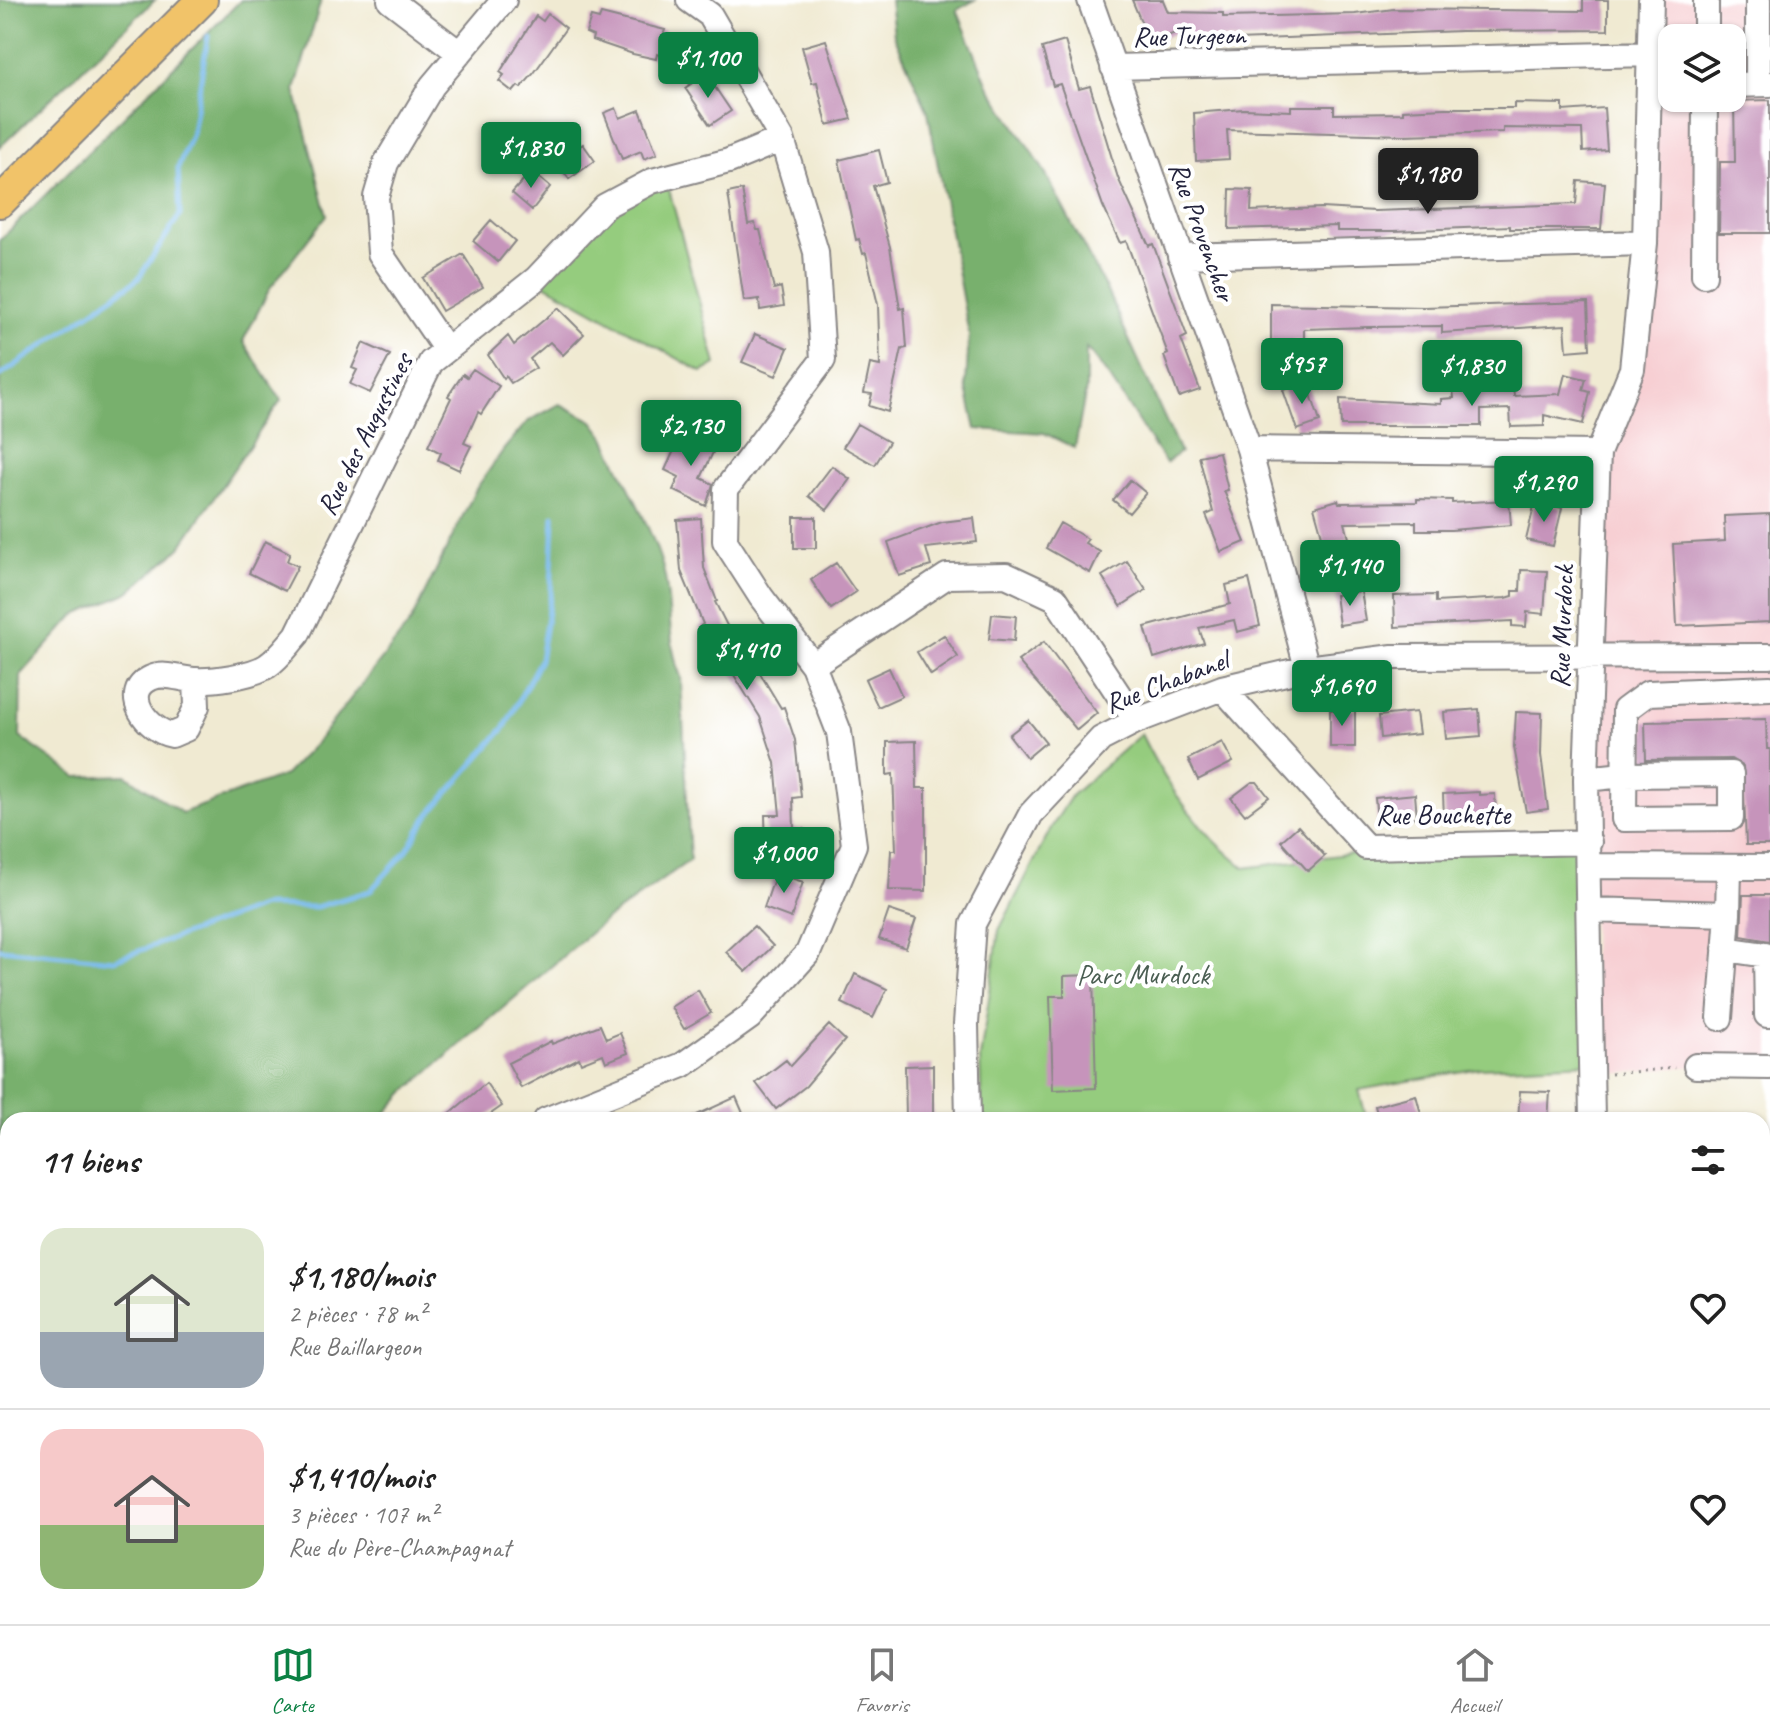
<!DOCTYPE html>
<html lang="fr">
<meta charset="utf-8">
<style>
:root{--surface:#fff;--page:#f2f2f2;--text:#222;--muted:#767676;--line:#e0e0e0;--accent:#0b8043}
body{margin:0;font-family:Caveat,sans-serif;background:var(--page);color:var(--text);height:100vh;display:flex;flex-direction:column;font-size:30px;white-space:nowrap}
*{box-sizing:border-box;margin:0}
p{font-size:26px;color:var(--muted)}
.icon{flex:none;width:44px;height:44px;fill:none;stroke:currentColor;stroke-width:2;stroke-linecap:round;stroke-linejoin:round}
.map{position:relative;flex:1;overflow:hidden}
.sheet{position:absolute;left:0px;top:1112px;width:1770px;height:512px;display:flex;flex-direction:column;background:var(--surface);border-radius:24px 24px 0 0;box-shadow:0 2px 6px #0004}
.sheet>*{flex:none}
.tools{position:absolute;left:1658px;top:24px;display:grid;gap:16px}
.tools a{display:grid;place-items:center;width:88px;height:88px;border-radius:16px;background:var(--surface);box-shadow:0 2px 6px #0004;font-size:40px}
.price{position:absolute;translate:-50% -68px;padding:0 18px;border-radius:8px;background:var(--accent);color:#fff;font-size:26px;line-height:52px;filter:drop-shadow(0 2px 4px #0008)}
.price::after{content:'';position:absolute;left:50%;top:48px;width:24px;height:18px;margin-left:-12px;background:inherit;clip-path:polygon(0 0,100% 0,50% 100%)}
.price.selected{background:#222;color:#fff}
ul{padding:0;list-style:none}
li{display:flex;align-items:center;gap:24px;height:200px;padding:0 40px}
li+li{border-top:2px solid var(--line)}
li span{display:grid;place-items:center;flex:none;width:224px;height:160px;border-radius:24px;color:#555}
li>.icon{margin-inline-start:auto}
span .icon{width:96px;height:96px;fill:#fffc;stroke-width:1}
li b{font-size:34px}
h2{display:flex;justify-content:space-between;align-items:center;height:96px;padding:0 40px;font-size:34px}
.menu{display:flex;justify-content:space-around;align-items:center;height:112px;border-top:2px solid var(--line);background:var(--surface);font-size:22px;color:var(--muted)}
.menu a{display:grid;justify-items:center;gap:4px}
.menu .selected{color:var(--accent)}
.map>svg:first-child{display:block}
</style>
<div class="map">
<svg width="1770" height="1624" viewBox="0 0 1770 1624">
<rect width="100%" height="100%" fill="#fff"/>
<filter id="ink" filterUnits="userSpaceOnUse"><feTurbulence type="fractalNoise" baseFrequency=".0125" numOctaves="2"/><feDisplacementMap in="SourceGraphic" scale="16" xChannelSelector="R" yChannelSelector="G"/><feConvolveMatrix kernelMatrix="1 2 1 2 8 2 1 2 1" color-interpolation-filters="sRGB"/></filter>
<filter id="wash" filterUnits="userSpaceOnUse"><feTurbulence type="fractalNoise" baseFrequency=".006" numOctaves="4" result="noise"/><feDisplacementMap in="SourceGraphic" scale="32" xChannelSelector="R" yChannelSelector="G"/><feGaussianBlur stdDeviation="1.8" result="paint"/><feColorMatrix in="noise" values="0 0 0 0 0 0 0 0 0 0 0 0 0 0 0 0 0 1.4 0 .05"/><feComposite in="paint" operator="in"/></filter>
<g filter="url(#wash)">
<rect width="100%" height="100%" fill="#f0ead2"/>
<!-- built -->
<path fill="#f7cfd3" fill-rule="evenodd" d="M1651 0H1770V1067L1696 1066 1591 1076 1598 453 1632 369ZM1672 38H1732V98H1672Z"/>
<!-- green -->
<path fill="#95cc7e" stroke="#5c775c" stroke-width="2" d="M666 178 716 364 702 372 536 279 605 206Z
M1141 734C1166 786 1200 832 1245 868L1404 846 1580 841 1590 1063 1480 1068 1359 1090 1367 1120H982L980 1058 999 930 1051 828 1072 795Z"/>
<!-- forest -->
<path fill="#78b06d" stroke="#4d6954" stroke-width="2" d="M0 0H155L0 147Z
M241 0H321L295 90 327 215 270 288 243 341 281 400 179 549 129 592 74 616 21 675 20 737 77 777 126 775 182 813 285 775 315 744 410 623 476 489 504 449 527 422 560 404 593 421 605 437C623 479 650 523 663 568 673 607 666 640 681 677L690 860 603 922 405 1092 380 1120H8V1236L0 1234V240Z
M890 0H975L957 10 988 85 1043 169 1106 289 1180 452 1166 463C1138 425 1117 383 1086 348V389L1075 448 1044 433 976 429 966 385 969 335 928 112 894 35Z"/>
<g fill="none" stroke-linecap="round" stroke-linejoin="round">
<!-- stream -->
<path stroke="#75b8eb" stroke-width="5" d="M0 376 138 279 180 215 178 168 192 133 208 36
M0 949 114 960 263 906 316 907 370 891 406 852 428 816 505 727 540 660 551 592 554 515"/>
</g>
<g id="blocks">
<!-- building -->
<path fill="#c694bb" d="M1132 0H1163L1168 12 1223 13V17L1355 14 1394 9 1583 11V0H1608V30L1461 31 1237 40 1185 37V29L1150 43Z
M548 14 566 28 534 73 521 88 518 86 513 92 499 81 504 75 500 72 536 16 543 21Z
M601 14 665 30 662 38 671 40 666 57 657 54 656 59 633 54 592 40 593 36 586 33 591 17 599 19Z
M826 40 852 119 827 125 817 82 812 83 802 47Z
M1065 41 1079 89 1090 86 1118 178 1149 246 1153 244 1187 336 1181 339 1200 390 1179 397 1164 356 1168 354 1126 241 1120 243 1103 206 1060 84 1053 86 1042 48Z
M706 74 731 111 710 125 685 88Z
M1770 100V233H1719L1720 162H1735L1734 101Z
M1514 103 1563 104V111L1604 108 1607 150 1583 152 1582 129 1503 128V132L1404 135 1227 130 1229 159 1196 161 1194 113 1244 109 1291 111V106H1334V114L1403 113V110L1445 108H1514Z
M616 108 620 118 640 110 657 154 644 159 641 151 622 159 604 113Z
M583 144 595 161 569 179 557 162Z
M879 150 887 182 873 186 890 247 900 309 904 308 907 348 902 349 888 412 869 406 872 394 864 393 870 364 880 366 878 305 866 253 863 254 859 239 856 240 839 160Z
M531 171 550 187 532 210 512 193Z
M1578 181 1605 183 1601 229H1510V226L1394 231H1337V226L1229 229 1230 189 1252 190 1251 211 1321 208 1375 211 1576 204Z
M742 190 748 224 755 223 757 230H760L774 289 781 287 784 306 760 310 759 299 744 301 728 193Z
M491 220 515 241 498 262 473 241Z
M463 254 483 287 442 311 423 278Z
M1588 302 1590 349 1567 351 1565 325 1442 333V326L1369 327 1304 329V341H1292V353L1271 354V304L1424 307Z
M558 308 584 334 563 355 550 342 530 359 536 368 511 383 506 376 504 379 488 355 508 336 514 345Z
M755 334 788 348 776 376 742 362Z
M363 343 390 355 370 393 350 384 357 370 352 368Z
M473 369 499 386 481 414 478 412 464 443 471 446 459 470 438 460 441 453 428 446 451 398 448 396 463 374 467 377Z
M1565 374 1586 379 1583 390 1590 392 1583 424 1544 415V426L1511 427 1510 409 1481 410V426H1341L1340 399 1441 404V399L1454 398 1453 390H1496V386H1513L1514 396 1560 394Z
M1307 382 1320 422 1297 430 1283 390Z
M857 424 889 442 875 465 843 447Z
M682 433 715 448 701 478 713 484 706 506 673 490 679 477 665 470Z
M1219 452 1228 490 1224 491 1245 542 1221 552 1206 515 1213 512 1199 456Z
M832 466 850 479 827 510 809 496Z
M1130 480 1146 493 1129 513 1113 500Z
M1417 499 1452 500V503L1509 500 1511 525 1451 530H1416V522L1345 523 1349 538 1325 546 1314 507 1338 500 1339 503 1417 502Z
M1535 502 1562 508 1553 546 1526 540Z
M1770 514V622L1677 626 1673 544 1725 541 1724 516Z
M794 517H816V548H794Z
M701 518 704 568 717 601 715 602 749 669 755 665 781 708 784 707 795 740 801 797 793 798 794 829H804V857H777V848H766L765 815H780L775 763 760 717 724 659 717 662 699 627 703 624 681 571 677 520Z
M974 518 977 542 926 548 931 566 899 576 888 542 942 522Z
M1060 523 1088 539 1085 543 1100 552 1090 573 1046 548Z
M265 541 290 553 287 561 298 566 285 591 249 573Z
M1127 561 1146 590 1121 606 1102 576Z
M836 563 856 592 831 609 811 580Z
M1521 570 1547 571 1544 614 1527 612 1526 627 1512 626V621L1395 627 1394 596 1436 595V602L1506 598 1513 596V591H1520Z
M1249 579 1260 626 1237 632 1234 620 1199 628 1204 643 1154 658 1145 627 1230 604 1226 585Z
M1361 591 1366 621 1339 625 1335 595Z
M992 614 1016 616 1014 641 989 639Z
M944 635 958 657 931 675 917 652Z
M1044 642 1097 713 1077 730 1018 661Z
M889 668 902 696 878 707 865 679Z
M1479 709 1481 736 1446 739 1444 712Z
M1330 710H1355V747H1330Z
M1416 712 1419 734 1381 738 1379 716Z
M1516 712 1542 713 1541 755 1548 809 1526 812 1514 747Z
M1766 719 1767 749H1770V845H1746L1743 766 1731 759 1646 760 1645 722Z
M1028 720 1046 742 1027 758 1009 735Z
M916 741 917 788H926V891L889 890 891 850H896L893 774 887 775V742Z
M1222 742 1233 762 1198 780 1188 759Z
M1252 782H1257L1269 797 1245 815 1231 798Z
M1479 792V795L1495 794 1496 816 1444 817 1443 794Z
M1415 794 1417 817 1377 821 1375 798Z
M1298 826 1325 856 1308 871 1281 841Z
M776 873 803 882 791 918 764 908Z
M1743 895H1770V941L1741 936Z
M889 910 916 919 906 948 879 939Z
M754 926 773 946 746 972 726 952Z
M855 974 887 989 873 1018 842 1003Z
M1093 975 1096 1088 1053 1090 1050 996H1064V976Z
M698 990 711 1013 684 1029 671 1007Z
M600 1025 606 1039 620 1033 628 1053 606 1062 603 1054 581 1063 579 1058 521 1088 508 1063 551 1041 552 1044Z
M829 1025 845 1040 806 1086 776 1109 756 1083 786 1060 791 1066Z
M933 1065V1119H906L905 1066Z
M486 1083 502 1106 482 1120H442Z
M1520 1091 1550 1092 1548 1120H1518Z
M1416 1095 1421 1114 1379 1120 1375 1106Z
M736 1097 746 1120H686Z"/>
</g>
</g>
<g filter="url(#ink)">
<use href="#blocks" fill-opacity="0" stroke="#898686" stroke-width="2"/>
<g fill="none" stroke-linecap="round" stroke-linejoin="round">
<!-- minor casing -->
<g stroke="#898686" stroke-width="28">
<path id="minor" d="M390 0 458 52
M1090 0 1249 449 1307 668
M1706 38V0
M1113 67 1650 54
M1758 84V0
M1732 85 1770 84
M1180 256 1645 243
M1704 275 1705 98
M446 350 380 253 376 197 386 163 432 86 504 0
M1249 449 1598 453
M813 665 947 576 1006 575 1055 598 1136 721
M196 680 197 706 186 729 172 735C148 731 119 693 151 678 165 672 179 679 194 680 213 681 251 676 267 666 279 658 288 645 297 635L431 362 536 279 605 206 652 181 729 161 782 139
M1222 688 1366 847 1589 842
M1586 779 1623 775 1731 774V818L1624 819 1625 710 1648 693 1770 688
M1589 866 1770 867
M1590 910 1728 914 1729 867
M1725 949 1766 955 1767 1015H1770
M1720 1018 1728 914
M1696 1066 1770 1067
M546 1120 683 1065 750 1017 808 953 854 845 839 732 813 665 761 597 725 541 726 489 823 360 816 252 782 139 710 15 689 0
M968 1120 966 1024 973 924 1031 814 1101 739 1136 721 1222 688 1307 668 1393 657 1770 656
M1592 1120 1586 779 1598 453 1632 369 1645 243 1651 0
M0 1231 8 1234
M1762 1317H1770
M0 1458 8 1460
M1762 1524H1770
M778 1616V1624
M284 1624 285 1616
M582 1624V1616
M984 1624 985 1616
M1591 1624V1616"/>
</g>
<!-- major casing -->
<g stroke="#898686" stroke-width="34">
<path id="major" d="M0 202 202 0"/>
</g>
<!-- path -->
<path stroke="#898686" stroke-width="3" stroke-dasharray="2 6" stroke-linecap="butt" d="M1611 1074 1675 1068"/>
<!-- minor -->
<use href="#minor" stroke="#fff" stroke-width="24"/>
<!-- major -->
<use href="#major" stroke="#f1c369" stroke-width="30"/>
</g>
</g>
<g text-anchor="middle" stroke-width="8" stroke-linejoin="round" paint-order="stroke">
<!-- street labels -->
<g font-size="28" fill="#22223b" stroke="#fff">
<text transform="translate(1189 35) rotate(-1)" y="10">Rue Turgeon</text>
<text transform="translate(1203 231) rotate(70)" y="10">Rue Provencher</text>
<text transform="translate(364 434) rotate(-63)" y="10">Rue des Augustines</text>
<text transform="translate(1561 627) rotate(-88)" y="10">Rue Murdock</text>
<text transform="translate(1166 681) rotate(-21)" y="10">Rue Chabanel</text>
<text x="1443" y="824">Rue Bouchette</text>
</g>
<!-- park labels -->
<g font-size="28" fill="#4a5e52" stroke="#fff">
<text x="1143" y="984">Parc Murdock</text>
</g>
</g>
</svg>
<div class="tools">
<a><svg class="icon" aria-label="layers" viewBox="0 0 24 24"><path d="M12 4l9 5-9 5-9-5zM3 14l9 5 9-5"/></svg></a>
</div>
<b class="price" style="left:708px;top:100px">$1,100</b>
<b class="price" style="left:531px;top:190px">$1,830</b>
<b class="price selected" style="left:1428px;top:216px">$1,180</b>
<b class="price" style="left:1302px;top:406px">$957</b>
<b class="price" style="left:1472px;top:408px">$1,830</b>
<b class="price" style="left:691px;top:468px">$2,130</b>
<b class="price" style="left:1544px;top:524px">$1,290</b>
<b class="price" style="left:1350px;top:608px">$1,140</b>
<b class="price" style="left:747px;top:692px">$1,410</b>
<b class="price" style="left:1342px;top:728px">$1,690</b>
<b class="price" style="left:784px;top:895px">$1,000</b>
<section class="sheet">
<h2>11 biens<svg class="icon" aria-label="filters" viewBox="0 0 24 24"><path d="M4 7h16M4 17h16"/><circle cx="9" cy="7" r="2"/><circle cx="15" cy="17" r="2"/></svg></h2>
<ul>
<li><span style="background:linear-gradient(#dfe7d0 65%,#9aa5b1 0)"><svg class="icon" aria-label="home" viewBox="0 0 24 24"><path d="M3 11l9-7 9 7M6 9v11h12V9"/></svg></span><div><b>$1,180/mois</b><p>2 pièces · 78 m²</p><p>Rue Baillargeon</p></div><svg class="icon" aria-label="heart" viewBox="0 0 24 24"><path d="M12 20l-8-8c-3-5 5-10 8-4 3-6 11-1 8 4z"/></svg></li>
<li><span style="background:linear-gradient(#f6c9c9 60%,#8fb573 0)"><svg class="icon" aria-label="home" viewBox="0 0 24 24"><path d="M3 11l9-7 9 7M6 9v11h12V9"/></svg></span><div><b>$1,410/mois</b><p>3 pièces · 107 m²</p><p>Rue du Père-Champagnat</p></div><svg class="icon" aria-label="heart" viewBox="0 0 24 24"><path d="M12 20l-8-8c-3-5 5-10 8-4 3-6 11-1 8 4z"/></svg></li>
</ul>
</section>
</div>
<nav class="menu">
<a class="selected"><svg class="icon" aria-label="map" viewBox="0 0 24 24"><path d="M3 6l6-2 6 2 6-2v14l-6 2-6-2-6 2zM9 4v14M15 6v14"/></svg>Carte</a>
<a><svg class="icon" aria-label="saved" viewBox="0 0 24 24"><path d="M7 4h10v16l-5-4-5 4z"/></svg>Favoris</a>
<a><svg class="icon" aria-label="home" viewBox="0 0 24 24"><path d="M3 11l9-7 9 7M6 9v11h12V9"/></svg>Accueil</a>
</nav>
